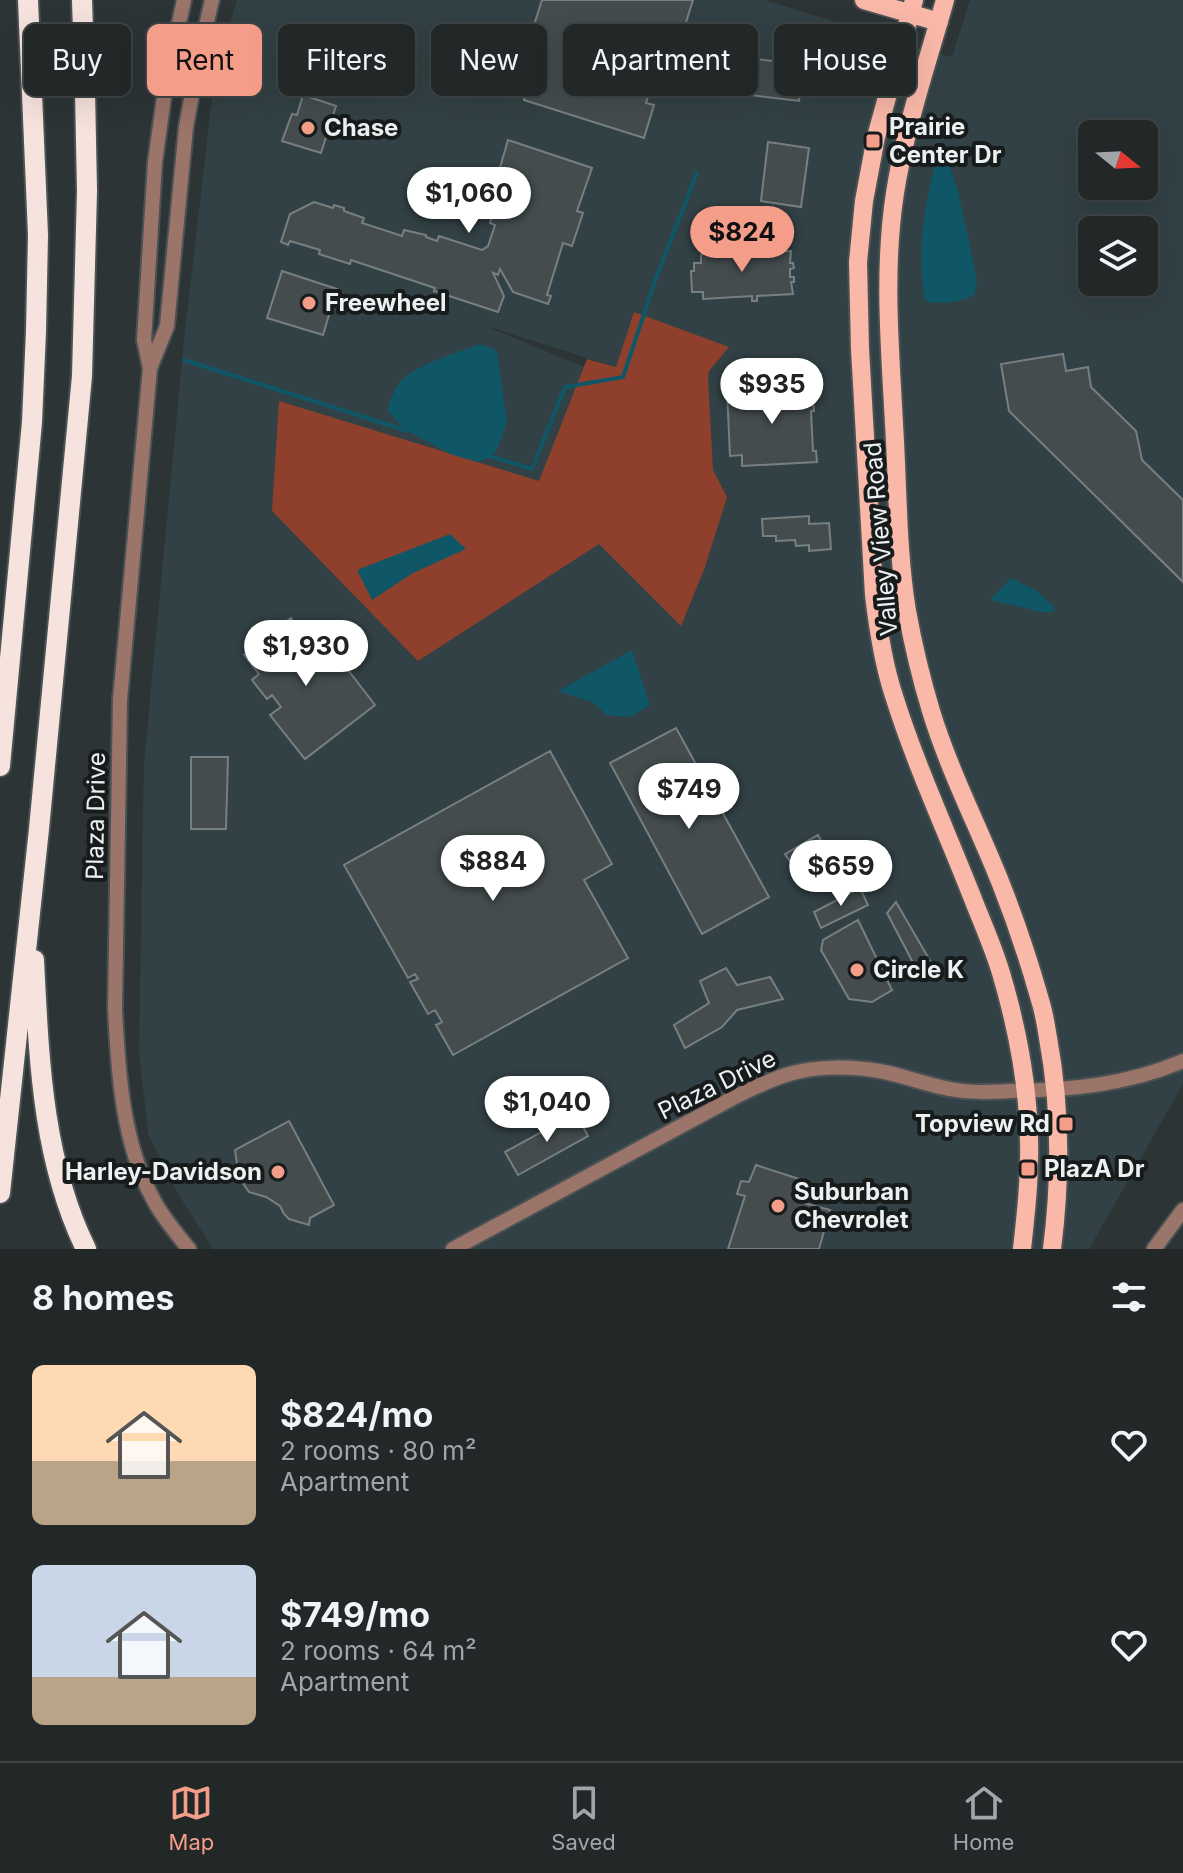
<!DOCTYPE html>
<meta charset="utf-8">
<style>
:root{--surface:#222728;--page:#2e3334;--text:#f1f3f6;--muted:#a2a5a8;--line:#3f4445;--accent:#f49e89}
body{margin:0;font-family:Inter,sans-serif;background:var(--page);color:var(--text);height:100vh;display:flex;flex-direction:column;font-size:30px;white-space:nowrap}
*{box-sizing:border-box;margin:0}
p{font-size:26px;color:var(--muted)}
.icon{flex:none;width:44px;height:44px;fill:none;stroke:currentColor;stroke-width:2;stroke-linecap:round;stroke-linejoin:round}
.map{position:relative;height:1249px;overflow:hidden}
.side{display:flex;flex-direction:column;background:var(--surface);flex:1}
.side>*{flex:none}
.hud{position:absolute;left:24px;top:24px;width:1136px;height:72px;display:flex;gap:16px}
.needle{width:52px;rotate:108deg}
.controls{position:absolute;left:1078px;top:120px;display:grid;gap:16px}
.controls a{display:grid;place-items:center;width:80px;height:80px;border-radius:12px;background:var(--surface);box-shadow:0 8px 32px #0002,0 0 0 2px var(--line);font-size:40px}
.price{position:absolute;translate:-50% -68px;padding:0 18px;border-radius:28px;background:#fff;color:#222;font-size:26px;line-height:52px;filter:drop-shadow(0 2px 4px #0008)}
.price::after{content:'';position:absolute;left:50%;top:48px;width:24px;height:18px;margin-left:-12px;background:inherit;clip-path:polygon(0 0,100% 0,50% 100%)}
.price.on{background:var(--accent);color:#111}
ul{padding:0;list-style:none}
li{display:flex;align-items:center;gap:24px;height:200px;padding:0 32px}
li span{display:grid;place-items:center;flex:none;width:224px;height:160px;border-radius:12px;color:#555}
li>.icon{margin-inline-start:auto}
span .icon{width:96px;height:96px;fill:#fffc;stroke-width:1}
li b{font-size:34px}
h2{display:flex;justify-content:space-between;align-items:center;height:96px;padding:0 32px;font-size:34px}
.tag{padding:0 28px;border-radius:12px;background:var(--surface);box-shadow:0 8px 32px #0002,0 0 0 2px var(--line);font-size:28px;line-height:72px}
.tag.on{background:var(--accent);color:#111}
.tabs{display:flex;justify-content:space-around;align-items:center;height:112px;border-top:2px solid var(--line);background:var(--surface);font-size:22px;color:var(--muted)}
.tabs a{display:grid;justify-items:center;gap:4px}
.tabs .on{color:var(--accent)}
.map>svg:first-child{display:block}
</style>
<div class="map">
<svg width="1183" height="1249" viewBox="0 0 1183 1249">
<rect width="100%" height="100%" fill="#2d3436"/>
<!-- built -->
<path fill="#324145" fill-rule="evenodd" d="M237 0H764L952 57 970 0H1183V1084L1089 1249H213L178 1194 148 1134 139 1051 144 762 184 340 215 72ZM1092 134H1144V186H1092ZM1092 230H1144V282H1092ZM483 325 616 367 613 379Z"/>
<!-- green -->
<path fill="#8f402d" d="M634 312 729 347 709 371 708 379 713 470 727 497 705 567 681 626 599 544 418 661 272 511 279 401 539 481 587 359 616 367Z"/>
<!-- water -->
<path fill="#0f5766" d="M938 153 947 159 958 191 977 280 975 294C963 302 940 305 925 301 916 252 925 201 938 153Z
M480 344 494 349 497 353 507 422 497 450 492 456 477 462 450 454 404 429 387 410C391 399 396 385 405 377 418 365 461 351 480 344Z
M450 534 466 549 413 573 372 600 357 570Z
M1011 578 1037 591 1053 606 1055 609 1053 612H1041L990 600Z
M632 650 650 705 631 717 607 715 592 702 558 691Z"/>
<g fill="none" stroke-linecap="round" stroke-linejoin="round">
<!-- stream -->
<path stroke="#0f5766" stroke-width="4" d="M184 360 408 431
M486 455 532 469 565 387 623 377 656 278 697 173"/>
</g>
<!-- building -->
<path fill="#444c4e" stroke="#777f81" stroke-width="2" d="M542 0H693L681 38 667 39 646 103 654 105 644 138 524 100 528 84 520 69Z
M755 59 804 65 799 101 750 95Z
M303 95 336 106 321 153 282 141 292 114 297 115Z
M508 140 592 168 577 211 583 213 572 246 563 243 547 295 551 296 548 304 513 292 500 269 498 275 493 273 504 296 498 312 434 291 435 288 351 260 350 264 319 254 320 250 290 241 288 245 281 242 290 214 314 202 333 208 334 205 344 208V211L364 218 362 223 402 236 404 230 426 235V237L437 241 439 236 482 250 488 246 495 225 490 223 500 190 494 188Z
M768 142 809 148 801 207 761 201Z
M725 245 726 254 750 253V248H756V253L791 251 790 263H793L794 268 790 269V277H794V282H791L793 294 757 296V301H752V296L703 299V292H692L691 271H694V263H701V255L703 254V246Z
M282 271 337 289 335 296 346 300 343 309 332 305 323 335 267 318Z
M1063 354 1066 371 1088 367 1091 387 1136 431 1142 460 1183 500V582L1009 411 1001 364Z
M797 385H803V388L812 387 814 411H811L813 451H816L817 462 742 466V455L730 456 727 391 797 388Z
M809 516V524L829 523 831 549 809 551V545L796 546 795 540 776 541V536H763L762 519Z
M291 618 310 643 319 636 335 658 331 661 338 671 345 666 375 705 305 759 270 715 281 707 272 695 267 699 252 680 259 674 244 655Z
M676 728 769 897 702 934 610 763Z
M550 751 612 864 584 880 628 958 453 1055 436 1025 442 1022 435 1010 428 1014 410 982 418 979 415 974 408 978 344 865Z
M191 757H228L226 829H191Z
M818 835 833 863 802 879 785 854Z
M860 888 868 905 821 928 814 912Z
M896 902 932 964 920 976 887 913Z
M858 920 892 990 872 1002 849 999 821 950 823 940Z
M726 968 737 985 770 977 783 999 737 1010 722 1027 685 1048 674 1025 709 1003 700 981Z
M576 1113 588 1136 518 1175 505 1152Z
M289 1121 334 1205 310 1218 309 1225 289 1219 284 1214 280 1206 266 1197 249 1192 240 1179 237 1165 235 1150Z
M756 1165 802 1180 796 1201 830 1210 819 1249H728L745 1196 737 1194 741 1181 749 1182Z"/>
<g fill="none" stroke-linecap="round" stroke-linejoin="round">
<!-- minor casing -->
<g stroke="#4b5254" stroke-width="18">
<path id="minor" d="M184 0 166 83 155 162 144 340 150 368 120 700 115 1008C118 1071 122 1142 153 1199 163 1218 176 1233 189 1249
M150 368 167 326 186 127 199 56 212 0
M453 1249 733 1098C751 1089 769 1080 789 1074 816 1066 851 1066 879 1071 903 1075 926 1085 950 1089 970 1093 990 1092 1010 1091 1069 1090 1128 1085 1183 1061
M1154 1249 1183 1210"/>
</g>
<!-- major casing -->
<g stroke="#4b5254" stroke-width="22">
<path id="major" d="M864 0 939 22
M914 0 876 137 864 201 858 262 860 349 874 595C878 629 883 663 894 696 915 763 945 828 971 894 981 920 993 946 1001 973 1017 1027 1028 1084 1029 1140 1030 1177 1026 1213 1022 1249
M945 0C927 64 905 128 895 193 883 270 890 347 894 424 898 486 897 550 907 611 913 644 921 678 931 711 949 770 978 826 1001 884 1016 922 1029 961 1040 1000 1044 1012 1046 1025 1048 1038 1061 1108 1061 1178 1052 1249"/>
</g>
<!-- highway casing -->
<g stroke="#4b5254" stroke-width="24">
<path id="highway" d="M0 766 32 422 36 331 38 235 28 0
M34 960C39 1058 42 1159 86 1249
M0 1193 39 829 82 376 87 191 85 91 82 0"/>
</g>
<!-- minor -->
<use href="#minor" stroke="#9b746a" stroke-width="14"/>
<!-- major -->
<use href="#major" stroke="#f9b8a8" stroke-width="18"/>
<!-- highway -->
<use href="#highway" stroke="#f7e3de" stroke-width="20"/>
</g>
<!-- markers -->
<g fill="#f49e89" stroke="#181b1c" stroke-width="3">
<circle cx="308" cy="128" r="8"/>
<rect x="865" y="133" width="16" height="16" rx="4"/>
<circle cx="309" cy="303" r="8"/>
<circle cx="857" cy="970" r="8"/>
<rect x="1058" y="1116" width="16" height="16" rx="4"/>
<rect x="1020" y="1161" width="16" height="16" rx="4"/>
<circle cx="278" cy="1172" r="8"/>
<circle cx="778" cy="1206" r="8"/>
</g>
<g text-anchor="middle" stroke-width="8" stroke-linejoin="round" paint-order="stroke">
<!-- poi labels -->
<g font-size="24" font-weight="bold" fill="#ebf0f1" stroke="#181b1c" text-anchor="start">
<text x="889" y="135">Prairie<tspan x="889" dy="28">Center Dr</tspan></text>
<text x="324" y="136">Chase</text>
<text x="325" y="311">Freewheel</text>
<text x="873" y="978">Circle K</text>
<text x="1050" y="1132" text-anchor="end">Topview Rd</text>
<text x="1044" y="1177">PlazA Dr</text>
<text x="262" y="1180" text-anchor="end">Harley-Davidson</text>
<text x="794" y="1200">Suburban<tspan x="794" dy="28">Chevrolet</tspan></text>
</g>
<!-- street labels -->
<g font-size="24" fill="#ebf0f1" stroke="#181b1c">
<text transform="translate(881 539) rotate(-95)" y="8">Valley View Road</text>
<text transform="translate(96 816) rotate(-89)" y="8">Plaza Drive</text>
<text transform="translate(717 1085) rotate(-26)" y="8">Plaza Drive</text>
</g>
</g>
</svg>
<div class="controls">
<a><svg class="needle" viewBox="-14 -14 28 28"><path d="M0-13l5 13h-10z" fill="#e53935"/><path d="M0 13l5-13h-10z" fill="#a2a5a8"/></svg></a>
<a><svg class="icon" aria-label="layers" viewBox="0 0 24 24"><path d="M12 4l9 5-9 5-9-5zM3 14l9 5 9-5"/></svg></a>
</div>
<b class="price" style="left:469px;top:235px">$1,060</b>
<b class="price on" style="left:742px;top:274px">$824</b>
<b class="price" style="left:772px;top:426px">$935</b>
<b class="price" style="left:306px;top:688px">$1,930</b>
<b class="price" style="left:689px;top:831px">$749</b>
<b class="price" style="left:493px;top:903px">$884</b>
<b class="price" style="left:841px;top:908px">$659</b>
<b class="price" style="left:547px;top:1144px">$1,040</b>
<div class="hud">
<a class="tag">Buy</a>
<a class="tag on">Rent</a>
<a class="tag">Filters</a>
<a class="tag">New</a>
<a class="tag">Apartment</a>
<a class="tag">House</a>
</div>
</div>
<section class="side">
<h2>8 homes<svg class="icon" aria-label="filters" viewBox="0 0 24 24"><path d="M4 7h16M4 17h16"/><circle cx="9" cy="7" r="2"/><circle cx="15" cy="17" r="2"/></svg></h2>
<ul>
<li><span style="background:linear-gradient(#ffd9b3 60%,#b9a48a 0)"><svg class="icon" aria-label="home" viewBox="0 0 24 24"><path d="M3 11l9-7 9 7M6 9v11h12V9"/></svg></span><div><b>$824/mo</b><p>2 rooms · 80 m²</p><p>Apartment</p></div><svg class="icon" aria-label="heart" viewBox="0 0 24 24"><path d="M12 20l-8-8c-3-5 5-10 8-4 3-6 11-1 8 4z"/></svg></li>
<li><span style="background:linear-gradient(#c9d6e8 70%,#b9a48a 0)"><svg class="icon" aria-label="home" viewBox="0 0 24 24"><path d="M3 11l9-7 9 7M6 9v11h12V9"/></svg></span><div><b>$749/mo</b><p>2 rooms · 64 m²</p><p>Apartment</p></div><svg class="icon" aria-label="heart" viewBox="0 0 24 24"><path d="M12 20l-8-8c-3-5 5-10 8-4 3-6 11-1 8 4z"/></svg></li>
</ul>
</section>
<nav class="tabs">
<a class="on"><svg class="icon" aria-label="map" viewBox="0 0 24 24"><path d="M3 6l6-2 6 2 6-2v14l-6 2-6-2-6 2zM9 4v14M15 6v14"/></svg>Map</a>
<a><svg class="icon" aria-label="saved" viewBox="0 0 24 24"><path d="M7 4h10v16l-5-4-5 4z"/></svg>Saved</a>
<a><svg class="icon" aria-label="home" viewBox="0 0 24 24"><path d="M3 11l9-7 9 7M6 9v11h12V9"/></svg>Home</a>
</nav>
